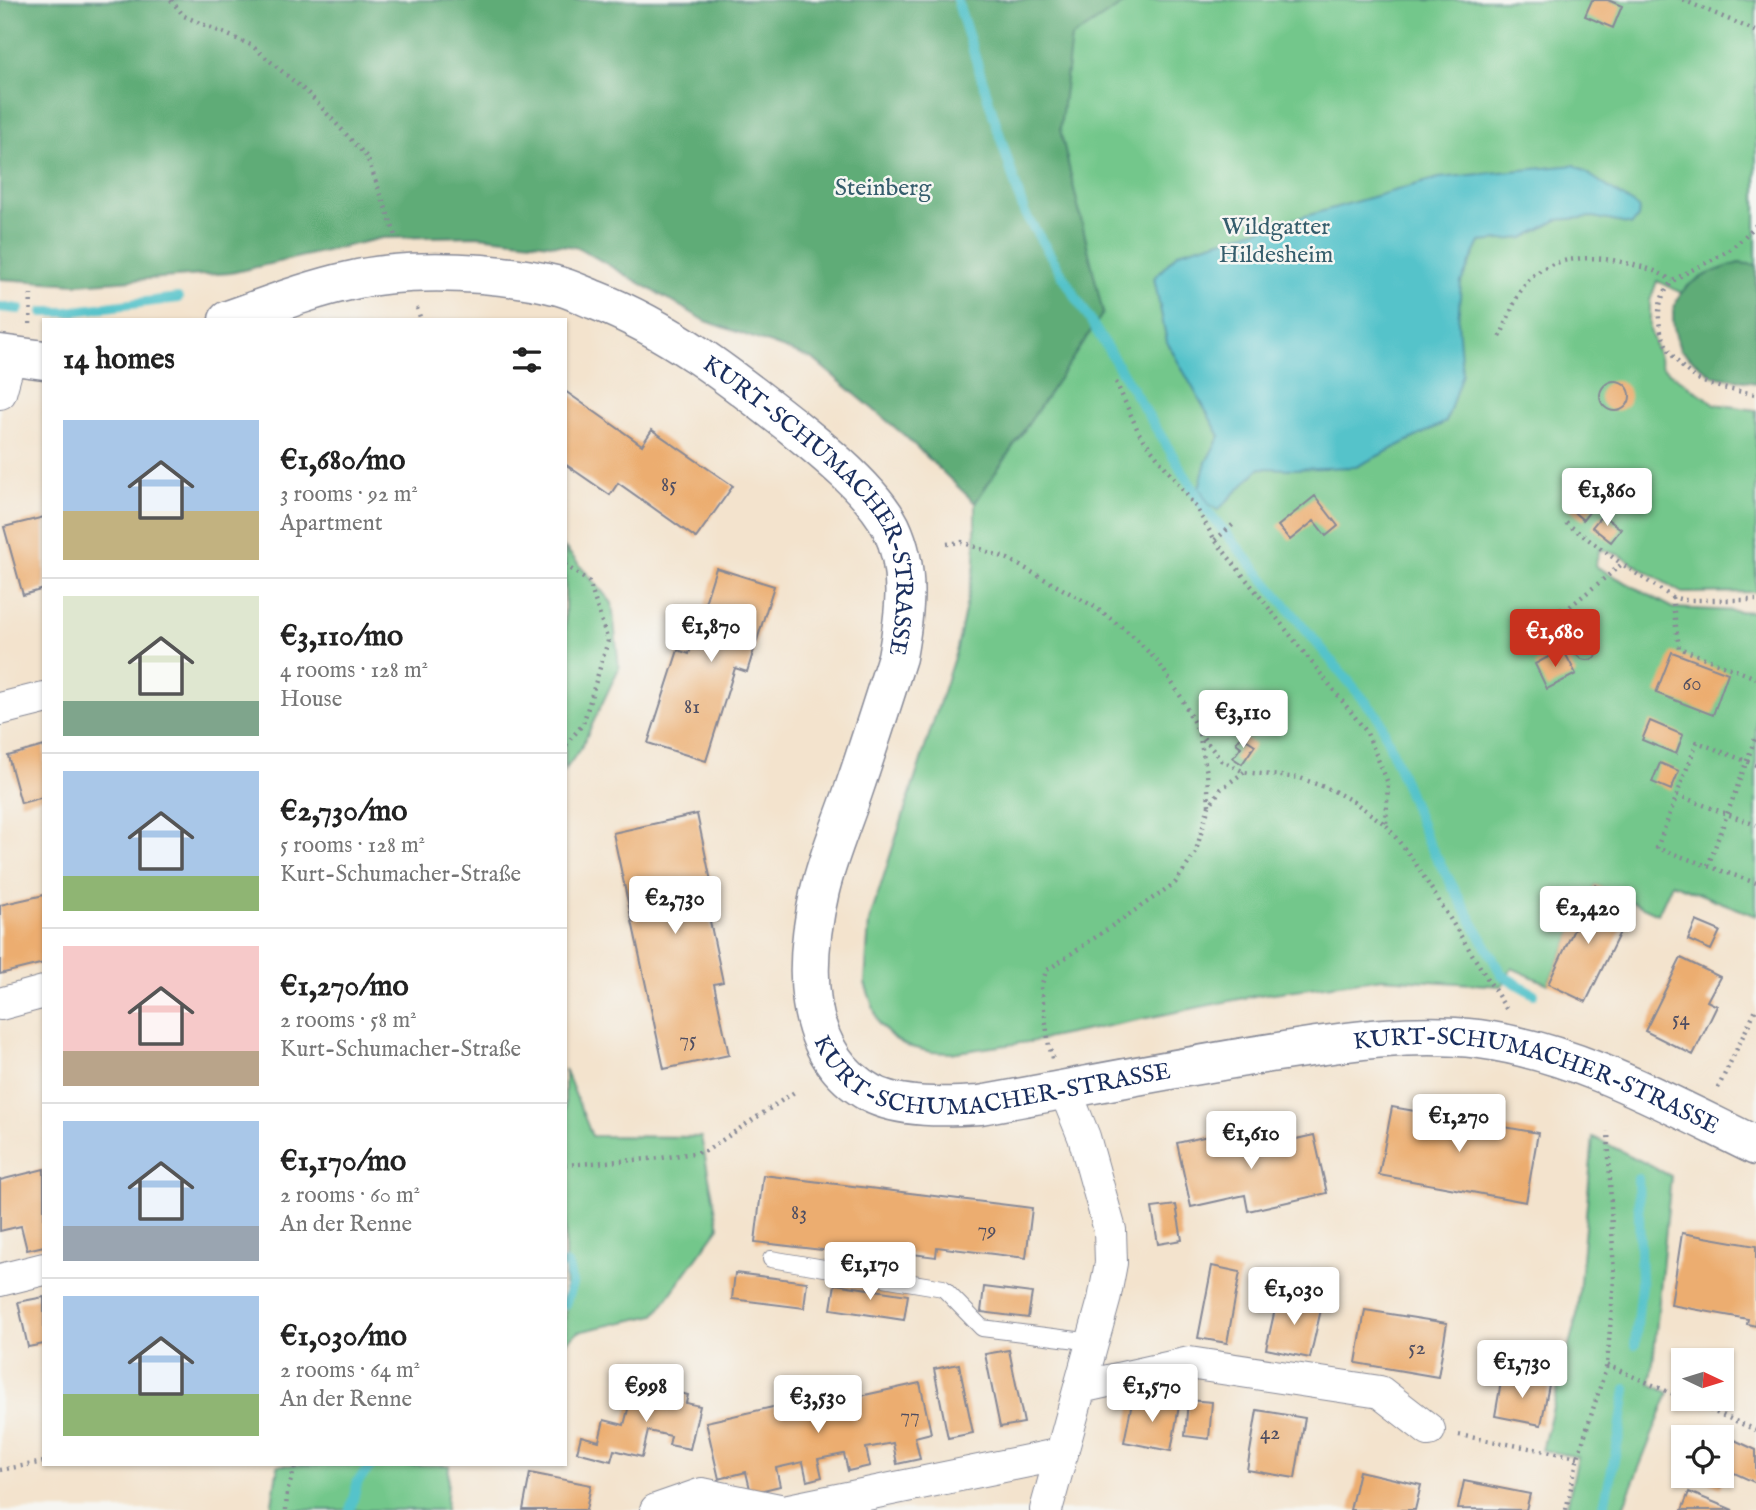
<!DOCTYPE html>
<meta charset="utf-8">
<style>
:root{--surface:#fff;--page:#f2f2f2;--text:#222;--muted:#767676;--line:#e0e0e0;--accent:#c8321e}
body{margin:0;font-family:"IM FELL English",serif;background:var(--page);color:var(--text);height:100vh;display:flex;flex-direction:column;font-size:26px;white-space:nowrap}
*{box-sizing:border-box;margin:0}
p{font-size:23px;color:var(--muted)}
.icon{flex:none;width:38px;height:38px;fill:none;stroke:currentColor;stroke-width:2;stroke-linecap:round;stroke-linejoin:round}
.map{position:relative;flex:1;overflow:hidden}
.side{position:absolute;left:42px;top:318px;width:525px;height:1148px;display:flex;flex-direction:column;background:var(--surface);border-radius:0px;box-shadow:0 2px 5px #0004}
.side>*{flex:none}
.needle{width:46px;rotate:94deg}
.fabs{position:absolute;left:1671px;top:1348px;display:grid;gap:14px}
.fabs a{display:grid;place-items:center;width:63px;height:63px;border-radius:0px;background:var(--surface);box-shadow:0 2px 5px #0004;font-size:35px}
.price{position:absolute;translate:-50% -60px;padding:0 16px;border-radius:7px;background:#fff;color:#222;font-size:23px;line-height:46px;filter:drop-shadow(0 2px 4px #0008)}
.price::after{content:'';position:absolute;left:50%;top:42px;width:21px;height:16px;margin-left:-10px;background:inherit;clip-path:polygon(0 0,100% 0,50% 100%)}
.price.active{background:var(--accent);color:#fff}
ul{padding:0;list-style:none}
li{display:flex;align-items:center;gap:21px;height:175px;padding:0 21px}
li+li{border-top:2px solid var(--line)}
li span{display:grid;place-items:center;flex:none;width:196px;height:140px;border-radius:0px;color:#555}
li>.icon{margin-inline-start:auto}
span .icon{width:84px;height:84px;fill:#fffc;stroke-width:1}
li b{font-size:30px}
h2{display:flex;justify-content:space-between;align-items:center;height:84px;padding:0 21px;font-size:30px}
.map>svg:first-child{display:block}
</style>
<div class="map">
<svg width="1756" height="1510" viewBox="0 0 1756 1510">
<rect width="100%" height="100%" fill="#f6f6f2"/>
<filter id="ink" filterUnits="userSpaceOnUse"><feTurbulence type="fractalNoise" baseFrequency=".0143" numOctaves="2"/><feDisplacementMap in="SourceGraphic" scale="14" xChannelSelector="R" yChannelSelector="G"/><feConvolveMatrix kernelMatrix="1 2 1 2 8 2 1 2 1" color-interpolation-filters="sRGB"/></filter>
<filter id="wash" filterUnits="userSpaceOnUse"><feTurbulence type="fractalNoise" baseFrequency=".00686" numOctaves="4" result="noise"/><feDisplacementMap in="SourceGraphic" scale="28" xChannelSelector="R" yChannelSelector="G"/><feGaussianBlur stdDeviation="1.57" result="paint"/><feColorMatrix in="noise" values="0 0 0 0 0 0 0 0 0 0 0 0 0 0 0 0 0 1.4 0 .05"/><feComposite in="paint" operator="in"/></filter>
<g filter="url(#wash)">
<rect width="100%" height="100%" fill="#f3e3cd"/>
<!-- green -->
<path fill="#73c78b" stroke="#477b74" stroke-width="2" d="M872 0H1756V378L1684 294 1657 281 1650 301V330L1662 367 1715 404 1756 410V592L1682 593 1619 555 1600 549 1595 566 1673 608 1756 612V916L1672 883 1658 914 1595 885 1548 984 1512 968 1502 986 1383 978 1259 995 1035 1041 950 1053 931 1052 907 1046 893 1038 879 1024 865 983 869 922 957 648 975 564V503L992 476Z
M565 548 612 603 619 668 582 746 565 770Z
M565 1069 592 1136 701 1137 719 1227 655 1315 578 1332 565 1343Z
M1593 1137 1671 1176 1651 1384 1669 1393 1622 1510H1566L1578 1457 1542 1450 1577 1315Z
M278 1465H449L446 1510H271Z"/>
<!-- forest -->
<path fill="#5eac77" stroke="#3c6e6a" stroke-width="2" d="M0 0H1129L1071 38 1060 129 1103 313 975 503 904 435 813 359 706 321 577 247 478 236 382 238 231 273 77 284 0 279Z
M1739 263 1756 265V383L1712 375 1680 350C1677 340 1673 328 1673 318 1673 282 1711 272 1739 263Z"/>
<!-- water -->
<path fill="#55c3ca" stroke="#387994" stroke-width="2" d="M1575 165 1639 208 1638 217 1632 225 1593 217 1557 220 1524 238 1480 242 1461 282 1458 322 1462 373 1446 422 1356 467 1291 469 1260 468 1218 510 1209 504 1199 488 1206 462 1220 436 1167 342 1154 278 1179 252 1439 178Z"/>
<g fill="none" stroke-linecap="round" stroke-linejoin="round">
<!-- stream -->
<path stroke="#55c3ca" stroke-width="10" d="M957 0 1024 212 1205 508 1379 718 1427 840 1502 975 1534 994
M0 307 19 309
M43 312H67L178 298
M565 1264 568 1266 572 1284 565 1304
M1635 1345 1641 1285 1638 1179
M350 1510 358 1481 372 1465
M1603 1510 1619 1437 1626 1389"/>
</g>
<g id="blocks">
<!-- building -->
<path fill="#ecad70" d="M1592 0H1608L1622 6 1613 28 1585 16Z
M1600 396a15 15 0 1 1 30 0a15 15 0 1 1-30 0Z
M565 391 642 445 652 430 733 486 696 538 618 483 610 495 565 464Z
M1579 495 1593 507 1583 520 1569 508Z
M1315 496 1338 526 1326 536 1314 521 1290 540 1278 526Z
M1602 515 1621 529 1611 542 1592 527Z
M44 517V589L23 595 4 527Z
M716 568 774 586 747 672 735 668 706 761 648 743 678 650 689 654Z
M1574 647a13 13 0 1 1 26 0a13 13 0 1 1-26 0Z
M1563 649 1576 674 1547 689 1535 664Z
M1672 652 1728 673 1713 715 1656 693Z
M1650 721 1683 735 1676 754 1642 740Z
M1241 736 1255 745 1242 764 1233 758 1241 747 1236 743Z
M44 746V797L21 803 8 756Z
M1660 763 1679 771 1671 790 1652 782Z
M697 814 713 891 704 893 723 982 714 984 729 1055 664 1069 613 833Z
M1595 885 1623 898 1611 922 1622 928 1586 1002 1548 984Z
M44 895V963L0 974V905Z
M1696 921 1720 931 1711 950 1688 940Z
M1681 958 1720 977 1707 1001 1717 1006 1693 1055 1645 1031Z
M1392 1107 1538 1133 1526 1202 1379 1175Z
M1235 1130 1239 1152 1314 1135 1327 1193 1248 1211 1245 1195 1191 1207 1177 1143Z
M44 1169V1246L27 1250 21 1226 0 1231V1180Z
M763 1175 1032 1208 1026 1258 937 1247 936 1257 848 1246 847 1253 755 1242Z
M1176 1205 1182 1240 1158 1244 1152 1208Z
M1682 1233 1756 1246V1326L1747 1324 1748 1319 1671 1305Z
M1212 1266 1240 1272 1227 1343 1198 1338Z
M735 1273 807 1282 804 1308 732 1299Z
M835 1284 908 1295 904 1320 831 1309Z
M984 1287 1032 1293 1028 1318 981 1312Z
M1278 1296 1322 1305 1310 1358 1266 1349Z
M44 1297V1344L28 1347 18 1302Z
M1365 1310 1447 1323 1438 1377 1356 1363Z
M1009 1350 1024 1423 1000 1427 985 1354Z
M959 1364 973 1433 948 1438 934 1369Z
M1502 1376 1549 1385 1541 1425 1495 1416Z
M635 1382 688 1395 686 1403 700 1406 690 1449 669 1445 671 1436 648 1431 642 1457 614 1450 611 1461 577 1452 581 1436 599 1441 604 1420 624 1425Z
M920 1383 931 1433 915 1437 920 1459 897 1464 893 1443 866 1448 870 1466 848 1471 844 1454 818 1459 822 1477 807 1481 803 1462 776 1468 780 1486 751 1493 746 1472 719 1479 706 1422 795 1402 796 1410Z
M1133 1398 1179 1406 1171 1451 1124 1442Z
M1188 1400 1212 1402 1209 1439 1185 1436Z
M1257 1410 1305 1418 1295 1478 1247 1470Z
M1715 1431 1756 1450V1483L1728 1470 1720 1488 1694 1475H1722V1437H1713Z
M1359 1471 1421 1485 1415 1510H1350Z
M530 1473 591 1485 586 1510H523Z
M1464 1481 1530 1494 1526 1510 1458 1509Z
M1689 1492 1733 1510H1682Z"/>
</g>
</g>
<g filter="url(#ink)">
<use href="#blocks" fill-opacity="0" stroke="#878996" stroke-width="2"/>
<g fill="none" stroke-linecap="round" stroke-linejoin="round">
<!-- service casing -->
<g stroke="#878996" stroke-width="18">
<path id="service" d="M771 1259 943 1288 982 1328 1093 1342"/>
</g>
<!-- minor casing -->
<g stroke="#878996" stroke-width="34">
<path id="minor" d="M0 393 10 357
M0 709 44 698
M0 1004 44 992
M0 1280 44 1269
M1081 1387 1189 1363 1380 1392 1429 1430
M656 1510 702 1494 779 1510
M789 1510 1062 1454
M1046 1510 1104 1300 1111 1263 1110 1230 1084 1137 1065 1090"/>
</g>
<!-- tertiary casing -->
<g stroke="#878996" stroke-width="41">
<g id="tertiary">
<path id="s1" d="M228 320C268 306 308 290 349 281 392 271 438 271 482 274 506 276 531 279 555 285 569 288 582 295 595 300 669 329 729 376 791 425 822 450 873 491 891 527 911 569 905 613 897 657 883 701 869 745 854 789 843 822 828 856 820 890 804 959 798 1053 870 1093 900 1109 947 1107 980 1105 1081 1087 1182 1066 1284 1051 1348 1041 1415 1031 1479 1039 1577 1052 1669 1104 1756 1146"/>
<path d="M0 354 44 360"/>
</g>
</g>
<!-- path -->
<path stroke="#878996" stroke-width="4.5" stroke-dasharray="2 5" stroke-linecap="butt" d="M171 0 184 16 251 45 310 95 367 157 397 239
M1683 0 1756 31
M1756 225C1746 235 1735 247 1723 254 1712 261 1678 275 1671 283 1644 315 1666 360 1698 379 1714 388 1738 391 1756 394
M417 308 421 320
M30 324 31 294
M1500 337C1507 322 1512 306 1520 292 1540 256 1587 254 1622 262 1641 267 1657 269 1672 281
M1116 382 1139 433 1195 506 1215 540 1366 731 1388 783 1386 824
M1566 523 1622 564
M1215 540 1236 522
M947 544 962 542 1008 559 1095 607 1132 635 1159 663 1181 697 1198 731 1221 760 1244 772 1300 778 1332 790 1354 802 1386 825 1414 861 1507 1010
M565 565 589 582 608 641 583 724 565 746
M1672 597 1679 648 1756 678
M1532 611 1567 609
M1567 640V609L1622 564 1672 597 1684 600H1756
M1199 734 1207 773 1209 805
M1756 765 1697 742 1657 848 1756 883
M1677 795 1756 825
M1708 866 1756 736
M1053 1058 1049 1046 1041 987 1046 971 1175 883 1195 854 1209 806 1221 789 1244 772
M1718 1088 1756 1009
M565 1165 661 1158 706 1151 796 1091
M1607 1365 1756 1430
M1459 1435 1578 1457
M0 1470 44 1462
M286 1510 287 1492 296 1465
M1566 1510 1578 1457 1607 1365 1614 1280 1608 1131"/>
<!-- service -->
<use href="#service" stroke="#fff" stroke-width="16"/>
<!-- minor -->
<use href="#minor" stroke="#fff" stroke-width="32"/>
<!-- tertiary -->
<use href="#tertiary" stroke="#fff" stroke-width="38"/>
</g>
</g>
<g text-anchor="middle" stroke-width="5" stroke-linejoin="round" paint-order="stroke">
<!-- number labels -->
<g font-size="21" fill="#4f4e62">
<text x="669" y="491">85</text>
<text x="1692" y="690">60</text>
<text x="692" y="713">81</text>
<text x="1681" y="1025">54</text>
<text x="688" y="1046">75</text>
<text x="799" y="1219">83</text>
<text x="987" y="1236">79</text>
<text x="1417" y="1354">52</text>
<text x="910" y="1422">77</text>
<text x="1270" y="1439">42</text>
</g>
<!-- park labels -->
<g font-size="24" fill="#355d6c" stroke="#f6f6f2">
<text x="883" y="195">Steinberg</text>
<text x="1276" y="234">Wildgatter<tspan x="1276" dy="28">Hildesheim</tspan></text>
</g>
<!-- street labels -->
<g font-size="24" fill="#1b2f5e" stroke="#f6f6f2">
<text dy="8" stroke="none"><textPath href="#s1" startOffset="695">KURT-SCHUMACHER-STRASSE</textPath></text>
<text dy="8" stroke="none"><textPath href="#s1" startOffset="1472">KURT-SCHUMACHER-STRASSE</textPath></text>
<text dy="8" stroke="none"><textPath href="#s1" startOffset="2039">KURT-SCHUMACHER-STRASSE</textPath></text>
</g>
</g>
</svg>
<div class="fabs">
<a><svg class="needle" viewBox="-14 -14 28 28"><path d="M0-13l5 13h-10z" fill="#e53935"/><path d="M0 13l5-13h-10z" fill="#767676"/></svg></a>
<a><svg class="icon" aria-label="locate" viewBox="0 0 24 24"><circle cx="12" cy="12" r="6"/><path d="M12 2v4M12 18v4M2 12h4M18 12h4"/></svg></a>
</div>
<b class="price" style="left:1607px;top:528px">€1,860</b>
<b class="price" style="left:711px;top:664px">€1,870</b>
<b class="price active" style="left:1555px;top:669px">€1,680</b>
<b class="price" style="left:1243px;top:750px">€3,110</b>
<b class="price" style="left:675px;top:936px">€2,730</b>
<b class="price" style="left:1588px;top:946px">€2,420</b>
<b class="price" style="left:1459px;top:1154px">€1,270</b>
<b class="price" style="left:1251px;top:1171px">€1,610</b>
<b class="price" style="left:870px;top:1302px">€1,170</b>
<b class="price" style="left:1294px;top:1327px">€1,030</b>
<b class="price" style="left:1522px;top:1400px">€1,730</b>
<b class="price" style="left:646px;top:1424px">€998</b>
<b class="price" style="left:1152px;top:1424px">€1,570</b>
<b class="price" style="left:818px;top:1435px">€3,530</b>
<section class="side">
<h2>14 homes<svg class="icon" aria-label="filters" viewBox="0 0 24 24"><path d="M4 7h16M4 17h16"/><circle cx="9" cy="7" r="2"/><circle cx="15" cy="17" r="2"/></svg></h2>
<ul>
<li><span style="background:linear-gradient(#a9c7e8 65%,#c2b280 0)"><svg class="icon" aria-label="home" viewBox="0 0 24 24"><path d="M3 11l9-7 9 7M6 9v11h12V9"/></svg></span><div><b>€1,680/mo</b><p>3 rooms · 92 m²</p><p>Apartment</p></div></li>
<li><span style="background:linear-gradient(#dfe7d0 75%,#7fa58c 0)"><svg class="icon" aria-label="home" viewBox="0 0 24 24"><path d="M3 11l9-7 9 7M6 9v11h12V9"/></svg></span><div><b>€3,110/mo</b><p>4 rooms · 128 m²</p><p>House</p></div></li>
<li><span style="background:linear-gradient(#a9c7e8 75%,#8fb573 0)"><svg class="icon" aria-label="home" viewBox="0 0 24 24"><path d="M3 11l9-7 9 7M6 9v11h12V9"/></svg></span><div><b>€2,730/mo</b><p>5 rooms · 128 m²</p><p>Kurt-Schumacher-Straße</p></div></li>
<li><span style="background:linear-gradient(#f6c9c9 75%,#b9a48a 0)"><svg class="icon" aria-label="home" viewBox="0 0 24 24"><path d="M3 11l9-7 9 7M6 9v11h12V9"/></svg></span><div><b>€1,270/mo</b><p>2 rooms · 58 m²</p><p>Kurt-Schumacher-Straße</p></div></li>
<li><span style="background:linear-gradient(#a9c7e8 75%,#9aa5b1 0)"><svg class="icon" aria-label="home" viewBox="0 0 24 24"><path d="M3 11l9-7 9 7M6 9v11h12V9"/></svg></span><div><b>€1,170/mo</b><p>2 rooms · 60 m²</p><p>An der Renne</p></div></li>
<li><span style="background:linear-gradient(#a9c7e8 70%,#8fb573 0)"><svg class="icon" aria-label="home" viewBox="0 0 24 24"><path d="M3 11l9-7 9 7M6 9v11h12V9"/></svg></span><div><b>€1,030/mo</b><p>2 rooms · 64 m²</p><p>An der Renne</p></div></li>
</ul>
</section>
</div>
